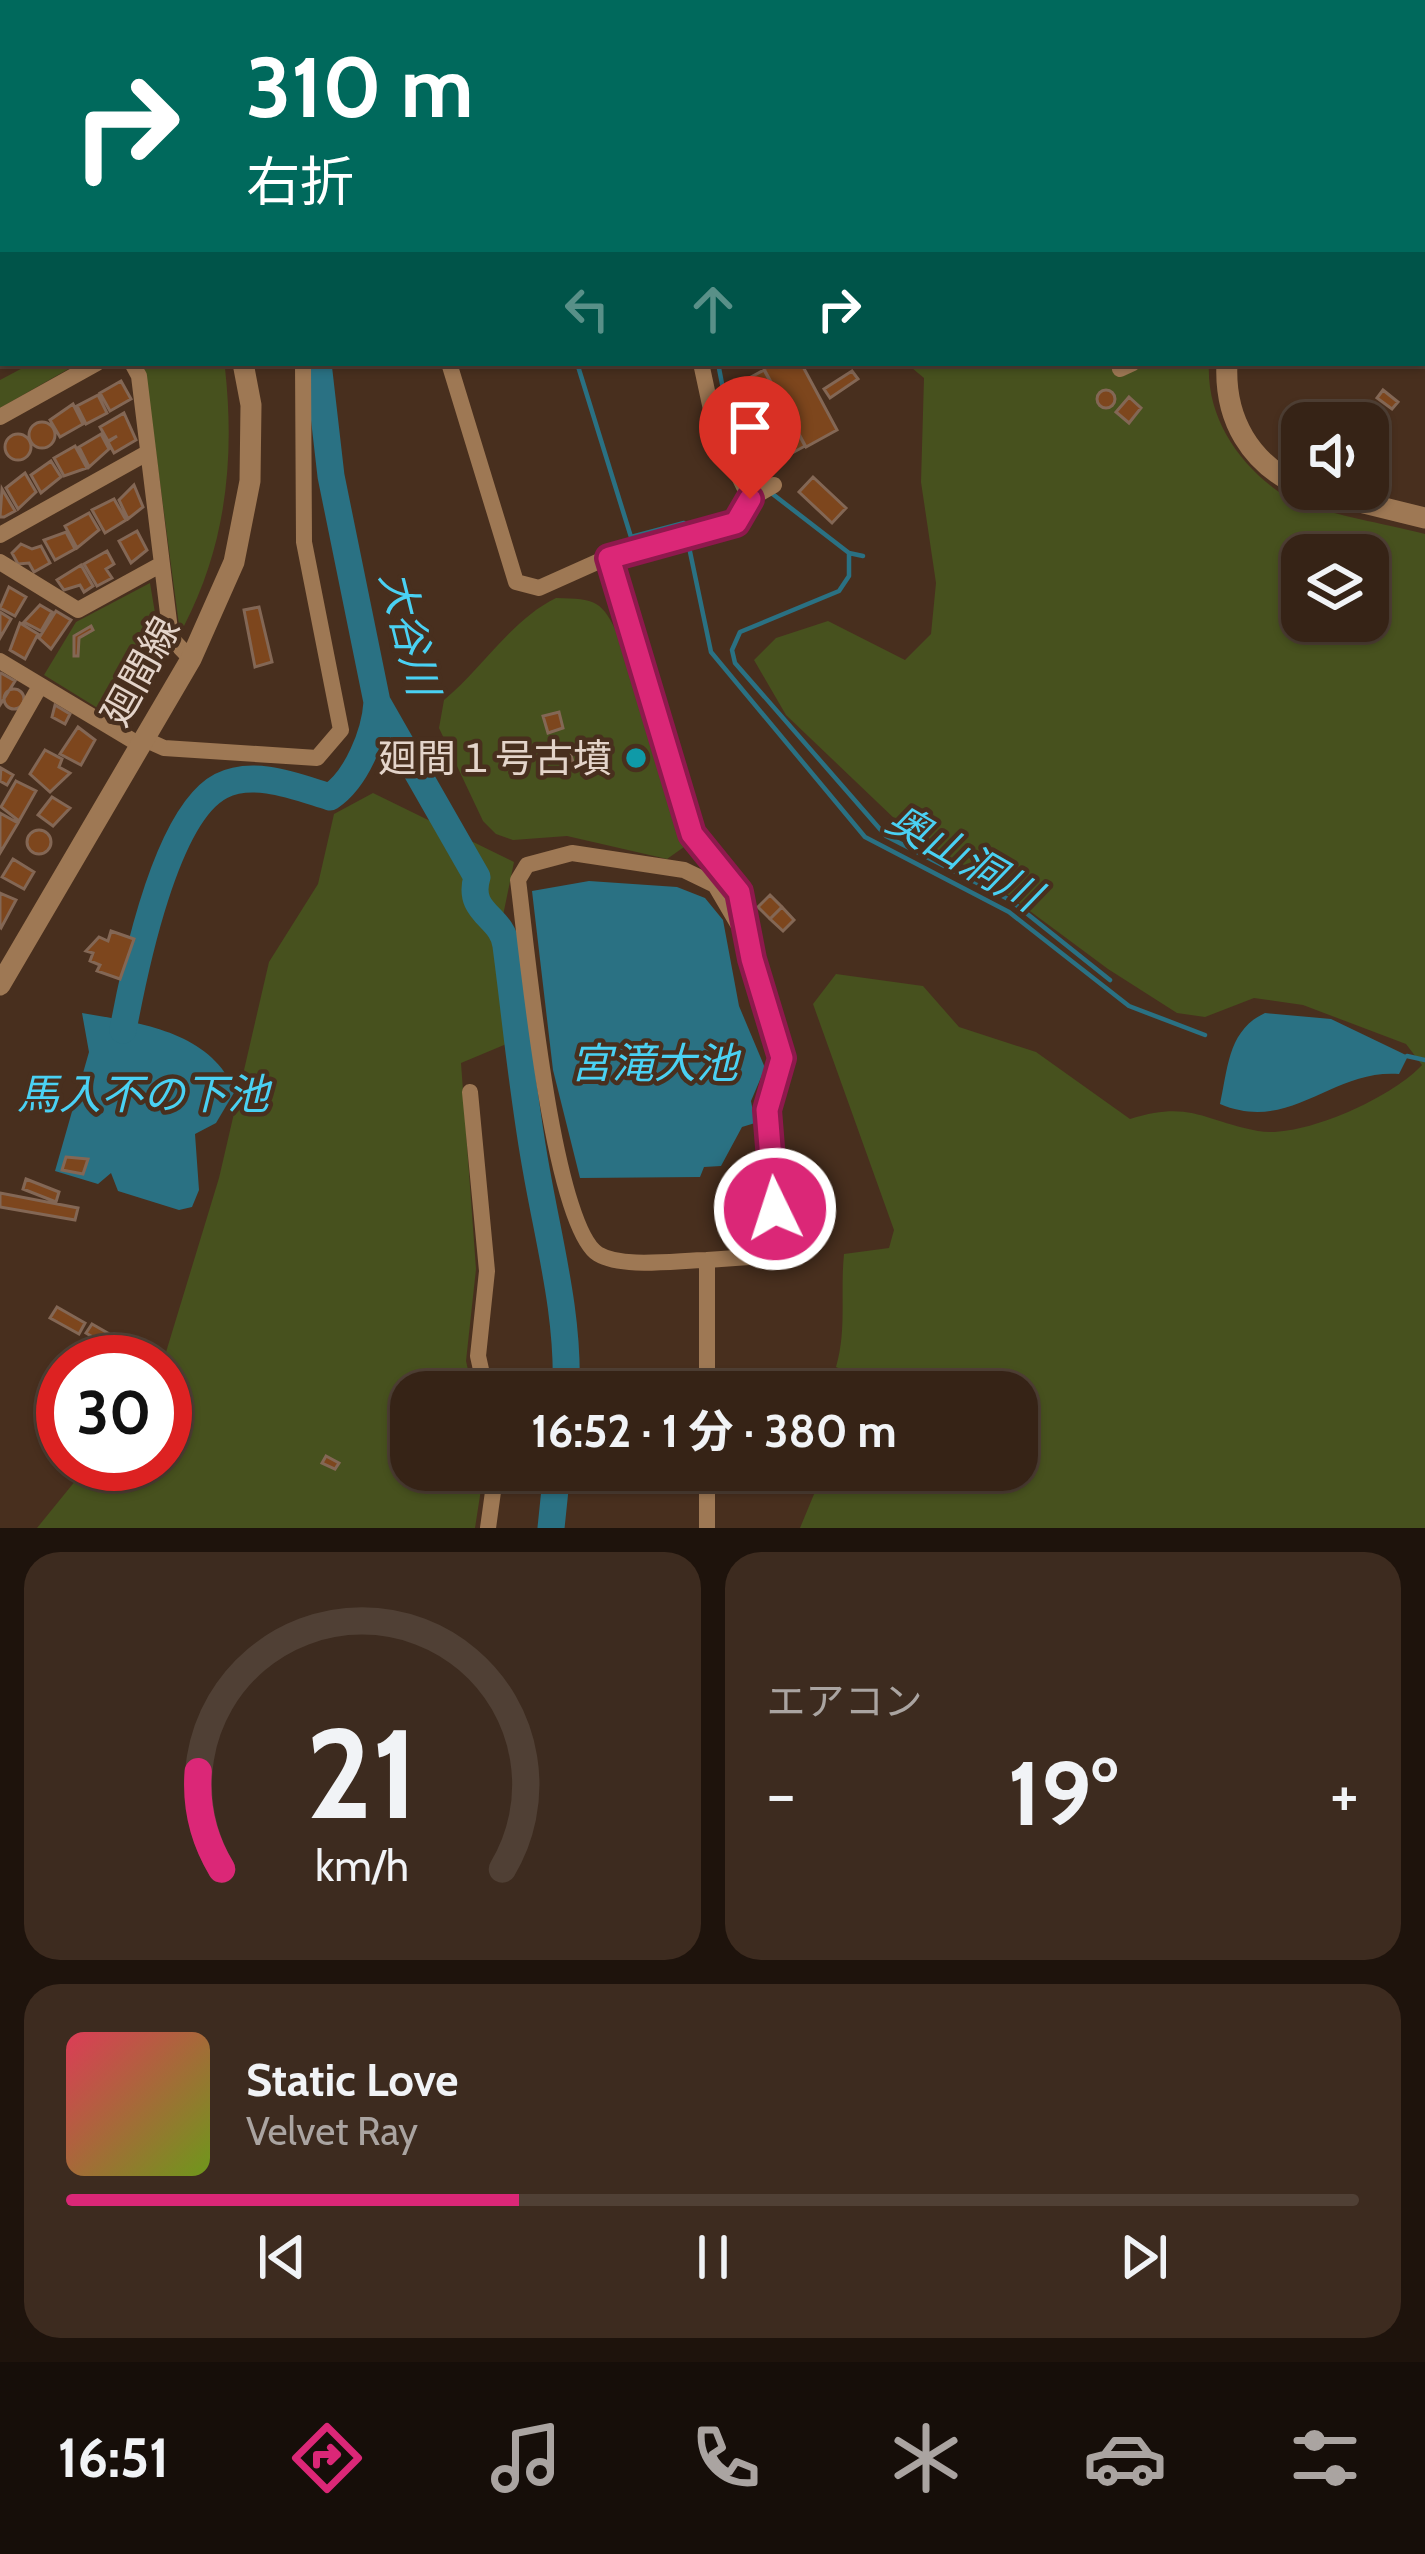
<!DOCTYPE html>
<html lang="ja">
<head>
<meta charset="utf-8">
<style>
  :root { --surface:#362316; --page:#3d2b1f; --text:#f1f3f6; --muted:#aaa4a1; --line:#504035; --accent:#db2777 }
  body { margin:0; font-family:Cabin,"Noto Sans JP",sans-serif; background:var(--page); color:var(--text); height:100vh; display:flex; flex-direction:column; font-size:45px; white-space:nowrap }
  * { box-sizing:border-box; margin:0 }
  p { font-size:39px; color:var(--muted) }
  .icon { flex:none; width:66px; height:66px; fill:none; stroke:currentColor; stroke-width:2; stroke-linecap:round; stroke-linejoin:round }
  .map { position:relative; height:1528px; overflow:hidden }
  .details { display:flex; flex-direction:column; gap:24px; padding:24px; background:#1e130c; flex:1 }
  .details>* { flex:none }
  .banner { position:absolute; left:0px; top:0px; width:1425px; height:366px; box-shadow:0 3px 9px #0004,0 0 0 3px var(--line); background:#00695c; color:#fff; overflow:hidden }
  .buttons { position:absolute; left:1281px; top:402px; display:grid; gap:24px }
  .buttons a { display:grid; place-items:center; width:108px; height:108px; border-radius:24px; background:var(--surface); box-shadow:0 3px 9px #0004,0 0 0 3px var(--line); font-size:60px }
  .speed { position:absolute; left:36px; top:1335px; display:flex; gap:24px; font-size:60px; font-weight:700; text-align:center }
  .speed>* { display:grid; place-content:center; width:156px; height:156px; border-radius:50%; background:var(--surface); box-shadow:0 3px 9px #0004,0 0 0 3px var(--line); line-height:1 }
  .speed .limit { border:18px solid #d22; background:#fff; color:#111 }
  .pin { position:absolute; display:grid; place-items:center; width:102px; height:102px; color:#fff; margin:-123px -51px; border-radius:50% 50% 50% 0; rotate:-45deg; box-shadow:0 0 12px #0007 }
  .pin .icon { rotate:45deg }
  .me { position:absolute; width:132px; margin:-66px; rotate:356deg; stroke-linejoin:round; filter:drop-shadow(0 0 9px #0008) }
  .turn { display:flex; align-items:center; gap:42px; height:252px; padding:0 48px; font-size:54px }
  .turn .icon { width:156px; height:156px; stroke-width:2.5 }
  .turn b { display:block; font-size:84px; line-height:102px }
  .lanes { display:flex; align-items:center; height:114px; padding:0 48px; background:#0003; justify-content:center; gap:60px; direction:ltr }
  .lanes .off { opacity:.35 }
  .big { font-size:90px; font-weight:700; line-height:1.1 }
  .details .tile { flex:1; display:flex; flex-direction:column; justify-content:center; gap:18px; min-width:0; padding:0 42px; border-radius:36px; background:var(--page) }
  .details .dial { align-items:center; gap:0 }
  .dial svg { height:312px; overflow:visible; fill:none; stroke:var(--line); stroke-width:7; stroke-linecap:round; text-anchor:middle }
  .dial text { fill:var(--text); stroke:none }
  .song { display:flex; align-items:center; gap:36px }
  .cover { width:144px; height:144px; border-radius:18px; background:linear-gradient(135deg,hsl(350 70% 55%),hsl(80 70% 35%)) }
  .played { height:12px; border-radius:6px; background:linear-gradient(90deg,var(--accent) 35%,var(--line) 35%) }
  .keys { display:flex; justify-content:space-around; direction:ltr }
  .heat { display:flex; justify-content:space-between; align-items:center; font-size:66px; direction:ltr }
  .details .tiles { flex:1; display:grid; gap:24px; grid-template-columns:1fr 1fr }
  .tile:last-child { grid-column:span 2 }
  .trip { position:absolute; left:390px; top:1371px; width:648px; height:120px; border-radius:36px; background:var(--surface); box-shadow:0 3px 9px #0004,0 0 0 3px var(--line); font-weight:700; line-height:120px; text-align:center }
  .tab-bar { display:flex; height:192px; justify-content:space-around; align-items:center; background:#160e09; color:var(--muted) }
  .tab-bar .icon { width:84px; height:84px }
  .tab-bar .selected { color:var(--accent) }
  .tab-bar b { font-size:54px; color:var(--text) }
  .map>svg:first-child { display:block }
  .green { fill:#47511e; fill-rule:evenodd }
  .water { fill:#2a7183 }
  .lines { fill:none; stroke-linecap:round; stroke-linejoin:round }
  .stream { stroke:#2a7183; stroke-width:4.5 }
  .river { stroke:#2a7183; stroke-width:27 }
  .building { fill:#7d461d; stroke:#836755; stroke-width:3 }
  .minor { stroke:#9e7854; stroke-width:16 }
  .tertiary { stroke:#9e7854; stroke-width:21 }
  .route-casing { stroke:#8e194d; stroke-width:30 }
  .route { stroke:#db2777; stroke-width:21 }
  .culture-dot { fill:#0f9aa8; stroke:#482f1e; stroke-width:4.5 }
  .labels { text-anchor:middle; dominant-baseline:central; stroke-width:9; stroke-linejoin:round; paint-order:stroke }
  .street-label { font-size:39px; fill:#e4d4ca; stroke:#482f1e }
  .poi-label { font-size:39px; fill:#e4d4ca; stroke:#482f1e; text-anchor:end }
  .water-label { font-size:42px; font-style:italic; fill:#4ad1f3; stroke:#482f1e }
</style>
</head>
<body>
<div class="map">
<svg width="1425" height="1528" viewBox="0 0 1425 1528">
  <rect width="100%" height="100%" fill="#482f1e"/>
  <path class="green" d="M919 0H1365L919 3Z
    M32 363H79L0 408V380Z
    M144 363H224L225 368C235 459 226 545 184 626L179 625Z
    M906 363H1209C1206 416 1238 464 1282 494 1307 511 1392 525 1425 534V1528H800L824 1470H1017V1392H861L863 1379 836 1367C847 1330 840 1293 844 1254L889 1248 894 1230 813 1004 836 974 923 986 959 1027 1036 1052 1130 1119C1191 1100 1203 1121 1258 1131 1302 1139 1393 1097 1422 1065L1406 1044 1303 1005 1254 998 1205 1017 1177 1013 1108 969 976 871 920 843 786 715 754 660 776 638 828 621 905 660 931 634 936 583 921 482 924 378ZM1302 555H1368V621H1302Z
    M150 583 163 661 125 725 44 675 76 622Z
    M556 598C596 599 602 600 619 637L686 836 684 847 667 859 567 836 513 840 496 834 483 821 439 728 444 700C483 668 511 620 556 598Z
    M373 793 514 862 499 935 511 1042 461 1063 476 1269 466 1361 473 1392H411V1470H484L475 1528H37L89 1464H165L163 1362 219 1178 269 962 318 884 334 814Z"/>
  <path class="water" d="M589 881 677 887 705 898 723 920 739 1006 765 1068 751 1101 755 1123 742 1127 721 1166 704 1167 700 1177 580 1178 553 1070 532 891Z
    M82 1013C140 1023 210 1031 235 1091L216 1123 195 1134 199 1190 192 1207 179 1210 118 1191 111 1173 98 1184 55 1171 89 1052Z
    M1265 1013 1331 1019 1408 1056 1399 1074C1331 1069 1291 1134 1220 1104 1228 1068 1228 1030 1265 1013Z"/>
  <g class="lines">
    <path class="stream" d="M577 363 631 537 684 523
      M718 363 728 415 764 482
      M770 492 849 553 863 556
      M689 547 711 652 865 837 1009 912 1129 1006 1205 1035
      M849 553V576L839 591 740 632 732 650 735 663 886 836 1010 900 1110 980
      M1407 1056 1425 1060"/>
    <path class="river" d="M368 3 369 0
      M318 363 331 476 377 702 477 877C466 914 503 916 506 946 516 1022 523 1099 537 1174 550 1247 569 1317 566 1392
      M123 1030C134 971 165 815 221 786 254 769 297 787 330 797 357 779 375 733 377 702
      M551 1528 557 1470"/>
  </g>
  <path class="building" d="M801 363 837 430 806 447 764 369 775 363Z
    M764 370 805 446 779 460 738 384Z
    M852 371 858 379 830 398 824 389Z
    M121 381 131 399 110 411 100 393Z
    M1383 390 1398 402 1392 409 1377 398Z
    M1097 399a9 9 0 1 1 18 0a9 9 0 1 1-18 0Z
    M98 395 107 413 86 424 77 406Z
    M1129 397 1141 408 1129 423 1116 412Z
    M73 404 83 424 60 437 50 420Z
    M124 413 136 440 114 453 108 442 117 436 108 441 100 427Z
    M29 435a13 13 0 1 1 26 0a13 13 0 1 1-26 0Z
    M101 434 109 449 89 467 79 447Z
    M5 447a13 13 0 1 1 26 0a13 13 0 1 1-26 0Z
    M75 446 87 468 64 476 54 458Z
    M51 461 61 477 41 493 31 475Z
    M25 473 36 492 18 509 6 488Z
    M813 477 846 508 832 523 799 492Z
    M134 485 143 507 128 519 119 500Z
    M2 489 15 511 4 517H0Z
    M114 499 126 520 105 533 92 510Z
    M89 513 99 530 77 548 65 526Z
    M137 531 147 550 131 563 119 541Z
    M66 532 75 549 55 560 44 540Z
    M21 544 32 549 41 546 50 563 34 572 29 563 18 564 12 553Z
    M107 551 114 564 106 569 112 578 97 586 84 564Z
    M81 565 93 586 84 592 80 585 64 590 57 580Z
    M9 587 26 597 15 616 0 608Z
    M40 605 52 612 41 631 24 622Z
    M259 607 272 662 255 667 244 610Z
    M56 611 71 620 51 649 39 638Z
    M0 612 11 619 0 638Z
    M20 623 38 634 25 659 10 650Z
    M91 626 93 630 79 638 78 656H74V636Z
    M1 673 15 681 0 705V674Z
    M4 699a10 10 0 1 1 20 0a10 10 0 1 1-20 0Z
    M55 705 70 714 65 724 52 717Z
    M559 712 563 728 548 733 543 716Z
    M78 727 95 740 81 765 60 754Z
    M45 750 62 759 59 767 70 773 50 792 30 774Z
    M571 755 574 766 562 770 559 758Z
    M1 768 13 775 7 785 0 781Z
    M16 781 36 791 19 821 1 807Z
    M52 797 70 808 53 826 38 815Z
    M0 813 18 823 0 853Z
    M27 842a12 12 0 1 1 24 0a12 12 0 1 1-24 0Z
    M13 859 34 872 24 889 2 877Z
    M0 893 16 900 1 928 0 927Z
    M770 895 782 907 770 919 758 907Z
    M782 907 794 920 783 931 770 919Z
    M111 931 134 939 120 979 97 971 100 965 90 961 93 953 86 951 99 937 108 941Z
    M66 1157 88 1159 83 1174 62 1170Z
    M26 1179 59 1192 56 1202 23 1189Z
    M0 1193 78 1208 75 1220 0 1207Z
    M57 1307 85 1323 79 1334 50 1318Z
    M92 1324 134 1348 128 1358 86 1333Z
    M326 1456 339 1463 335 1469 322 1463Z"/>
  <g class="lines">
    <path class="minor" d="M183 0 184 3
      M506 0 507 3
      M651 0 652 3
      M815 0V3
      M337 3V0
      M391 3 392 0
      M0 86 3 92
      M0 200 3 199
      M132 363 139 376 171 638 191 659
      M449 363 516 582 539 588 624 550 736 523 750 499 774 485
      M701 363 715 428 750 499
      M1120 369 1133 363
      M0 417 97 363
      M0 535 147 453
      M609 558 692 834 739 891 752 959 782 1058 767 1110 778 1255 707 1260V1392
      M0 562 78 610 160 565
      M0 661 140 745
      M144 739 164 748 317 758 341 730 304 542 303 363
      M0 756 40 686
      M470 1092 487 1271 478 1356 486 1392
      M707 1260C678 1260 623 1269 598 1254 552 1226 526 941 518 880L527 865 572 853 684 870 715 885 739 926
      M707 1470V1528
      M488 1528 496 1470"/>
    <path class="tertiary" d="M90 0 91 3
      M1391 3 1393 0
      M1227 363C1224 419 1250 464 1302 487
      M1307 489 1425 518
      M0 985 191 659 234 562 250 481 251 405 243 363"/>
  </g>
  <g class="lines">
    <defs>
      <path id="route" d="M750 499 736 523 609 558 692 834 739 892 752 959 782 1058 767 1110 775 1209"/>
    </defs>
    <use href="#route" class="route-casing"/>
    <use href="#route" class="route"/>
  </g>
  <circle class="culture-dot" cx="636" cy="758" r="12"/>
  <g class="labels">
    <g class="street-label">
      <text transform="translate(140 671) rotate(-61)">廻間線</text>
    </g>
    <g class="poi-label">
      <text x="612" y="758">廻間１号古墳</text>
    </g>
    <g class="water-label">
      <text transform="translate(410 633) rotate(76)">大谷川</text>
      <text transform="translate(964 857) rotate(30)">奥山洞川</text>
      <text x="654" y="1063">宮滝大池</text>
      <text x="143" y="1094">馬入不の下池</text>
    </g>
  </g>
</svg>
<div class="buttons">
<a><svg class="icon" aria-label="sound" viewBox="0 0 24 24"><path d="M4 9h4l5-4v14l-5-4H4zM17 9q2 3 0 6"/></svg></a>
<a><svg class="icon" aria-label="layers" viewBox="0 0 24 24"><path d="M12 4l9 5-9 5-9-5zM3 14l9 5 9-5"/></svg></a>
</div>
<div class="speed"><div class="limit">30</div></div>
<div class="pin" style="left:750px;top:499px;background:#d93025"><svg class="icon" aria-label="arrive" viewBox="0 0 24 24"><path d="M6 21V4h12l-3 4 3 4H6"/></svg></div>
<svg class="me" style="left:775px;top:1209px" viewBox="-20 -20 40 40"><circle r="17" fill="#db2777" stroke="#fff" stroke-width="3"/><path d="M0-11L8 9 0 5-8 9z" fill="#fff"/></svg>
<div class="trip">16:52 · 1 分 · 380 m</div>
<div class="banner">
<div class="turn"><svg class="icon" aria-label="right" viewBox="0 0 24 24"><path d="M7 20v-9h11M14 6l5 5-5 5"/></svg><div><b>310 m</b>右折</div></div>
<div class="lanes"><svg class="icon off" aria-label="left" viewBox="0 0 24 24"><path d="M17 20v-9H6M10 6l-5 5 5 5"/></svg><svg class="icon off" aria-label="ahead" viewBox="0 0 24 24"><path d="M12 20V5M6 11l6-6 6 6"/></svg><svg class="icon" aria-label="right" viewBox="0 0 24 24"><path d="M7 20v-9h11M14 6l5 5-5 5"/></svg></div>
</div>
</div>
<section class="details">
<div class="tiles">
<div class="tile dial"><svg viewBox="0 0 100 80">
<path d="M14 69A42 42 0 1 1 86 69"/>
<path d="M14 69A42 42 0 0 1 8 44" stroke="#db2777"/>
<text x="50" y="56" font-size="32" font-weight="700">21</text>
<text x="50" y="72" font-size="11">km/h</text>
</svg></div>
<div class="tile"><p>エアコン</p>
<div class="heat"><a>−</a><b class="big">19°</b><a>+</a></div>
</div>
<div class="tile">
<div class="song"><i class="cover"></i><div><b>Static Love</b><p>Velvet Ray</p></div></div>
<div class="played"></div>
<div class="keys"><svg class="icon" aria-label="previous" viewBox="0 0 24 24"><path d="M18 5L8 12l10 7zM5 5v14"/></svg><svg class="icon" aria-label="pause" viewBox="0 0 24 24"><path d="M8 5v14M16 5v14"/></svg><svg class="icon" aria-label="next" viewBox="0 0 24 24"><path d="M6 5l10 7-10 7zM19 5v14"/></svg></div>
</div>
</div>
</section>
<nav class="tab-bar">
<b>16:51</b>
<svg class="icon selected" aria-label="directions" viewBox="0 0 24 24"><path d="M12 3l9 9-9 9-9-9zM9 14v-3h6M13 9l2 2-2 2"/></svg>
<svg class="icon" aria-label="music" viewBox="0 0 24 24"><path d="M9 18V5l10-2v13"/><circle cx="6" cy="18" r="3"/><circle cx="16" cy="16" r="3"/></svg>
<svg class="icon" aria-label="phone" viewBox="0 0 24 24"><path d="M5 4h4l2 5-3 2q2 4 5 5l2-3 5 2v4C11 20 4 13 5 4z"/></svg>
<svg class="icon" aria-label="climate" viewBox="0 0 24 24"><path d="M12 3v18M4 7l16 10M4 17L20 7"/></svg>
<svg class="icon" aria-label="car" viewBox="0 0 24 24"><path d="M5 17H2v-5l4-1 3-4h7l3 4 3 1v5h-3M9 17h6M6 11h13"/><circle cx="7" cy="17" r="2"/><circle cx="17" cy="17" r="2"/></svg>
<svg class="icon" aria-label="filters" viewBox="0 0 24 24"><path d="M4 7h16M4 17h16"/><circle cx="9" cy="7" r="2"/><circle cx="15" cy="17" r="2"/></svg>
</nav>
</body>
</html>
